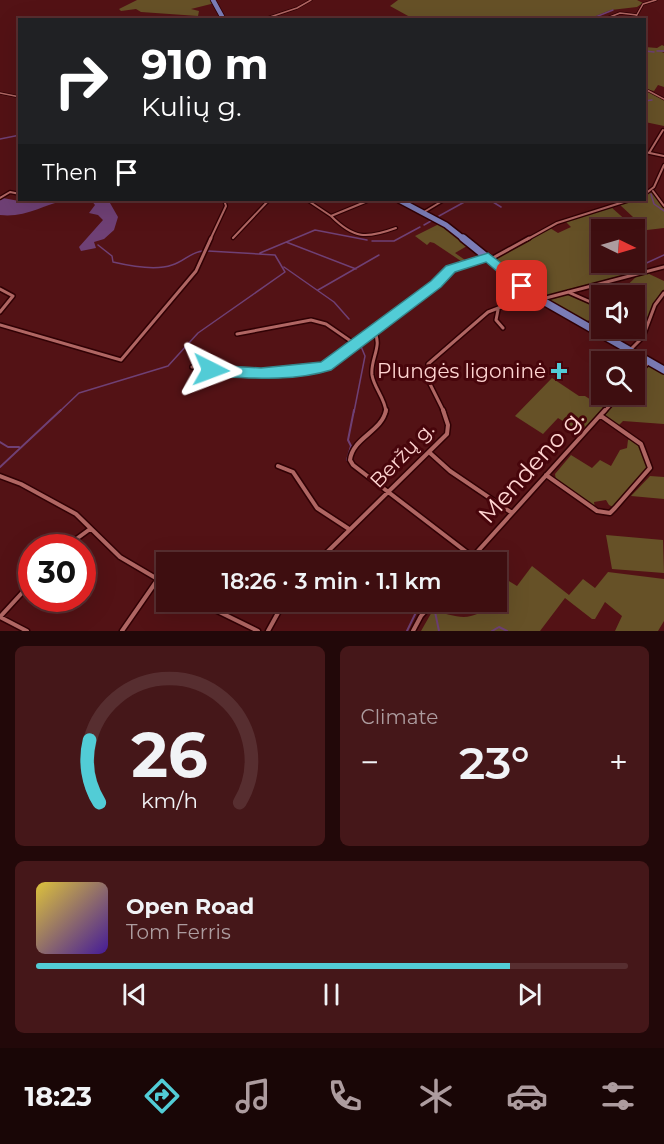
<!DOCTYPE html>
<html lang="en">
<head>
<meta charset="utf-8">
<style>
  :root { --surface:#3e0e10; --page:#451719; --text:#f1f3f6; --muted:#ad9c9f; --line:#572e30; --accent:#52ccd6 }
  body { margin:0; font-family:Montserrat,sans-serif; background:var(--page); color:var(--text); height:100vh; display:flex; flex-direction:column; font-size:22px; white-space:nowrap }
  * { box-sizing:border-box; margin:0 }
  p { font-size:20px; color:var(--muted) }
  .icon { flex:none; width:33px; height:33px; fill:none; stroke:currentColor; stroke-width:2; stroke-linecap:round; stroke-linejoin:round }
  .map { position:relative; height:631px; overflow:hidden }
  .sheet { display:flex; flex-direction:column; gap:15px; padding:15px; background:#220809; flex:1 }
  .sheet>* { flex:none }
  .top-card { position:absolute; left:18px; top:18px; width:628px; height:183px; border-radius:0px; box-shadow:0 6px 24px #0002,0 0 0 2px var(--line); background:#202124; color:#fff; overflow:hidden }
  .needle { width:39px; rotate:95deg }
  .fabs { position:absolute; left:591px; top:219px; display:grid; gap:12px }
  .fabs a { display:grid; place-items:center; width:54px; height:54px; border-radius:0px; background:var(--surface); box-shadow:0 6px 24px #0002,0 0 0 2px var(--line); font-size:30px }
  .speed { position:absolute; left:18px; top:534px; display:flex; gap:12px; font-size:30px; font-weight:700; text-align:center }
  .speed>* { display:grid; place-content:center; width:78px; height:78px; border-radius:50%; background:var(--surface); box-shadow:0 6px 24px #0002,0 0 0 2px var(--line); line-height:1 }
  .speed .limit { border:9px solid #d22; background:#fff; color:#111 }
  .pin { position:absolute; display:grid; place-items:center; width:51px; height:51px; color:#fff; margin:-26px; border-radius:12px; box-shadow:0 3px 9px #0006 }
  .me { position:absolute; width:66px; margin:-33px; rotate:93deg; stroke-linejoin:round; filter:drop-shadow(0 0 4px #0008) }
  .turn { display:flex; align-items:center; gap:21px; height:126px; padding:0 24px; font-size:27px }
  .turn .icon { width:78px; height:78px; stroke-width:2.5 }
  .turn b { display:block; font-size:42px; line-height:51px }
  .then { display:flex; align-items:center; height:57px; padding:0 24px; background:#0003; gap:12px; font-size:22px }
  .big { font-size:45px; font-weight:600; line-height:1.1 }
  .sheet .card { flex:1; display:flex; flex-direction:column; justify-content:center; gap:9px; min-width:0; padding:0 21px; border-radius:9px; background:var(--page) }
  .sheet .dial { align-items:center; gap:0 }
  .dial svg { height:156px; overflow:visible; fill:none; stroke:var(--line); stroke-width:7; stroke-linecap:round; text-anchor:middle }
  .dial text { fill:var(--text); stroke:none }
  .song { display:flex; align-items:center; gap:18px }
  .cover { width:72px; height:72px; border-radius:9px; background:linear-gradient(135deg,hsl(50 70% 55%),hsl(260 70% 35%)) }
  .played { height:6px; border-radius:3px; background:linear-gradient(90deg,var(--accent) 80%,var(--line) 80%) }
  .keys { display:flex; justify-content:space-around; direction:ltr }
  .heat { display:flex; justify-content:space-between; align-items:center; font-size:33px; direction:ltr }
  .sheet .tiles { flex:1; display:grid; gap:15px; grid-template-columns:1fr 1fr }
  .card:last-child { grid-column:span 2 }
  .trip { position:absolute; left:156px; top:552px; width:351px; height:60px; border-radius:0px; background:var(--surface); box-shadow:0 6px 24px #0002,0 0 0 2px var(--line); font-weight:600; line-height:60px; text-align:center }
  .dock { display:flex; height:96px; justify-content:space-around; align-items:center; background:#190606; color:var(--muted) }
  .dock .icon { width:42px; height:42px }
  .dock .selected { color:var(--accent) }
  .dock b { font-size:27px; color:var(--text) }
  .map>svg:first-child { display:block }
  .green { fill:#665127 }
  .water { fill:#6f4075 }
  .lines { fill:none; stroke-linecap:round; stroke-linejoin:round }
  .stream-far1 { stroke:#6f4075; stroke-width:1.5 }
  .stream { stroke:#6f4075; stroke-width:2 }
  .minor-far3-casing { stroke:#300104; stroke-width:3 }
  .minor-far2-casing { stroke:#300104; stroke-width:4.5 }
  .minor-far1-casing { stroke:#300104; stroke-width:6 }
  .minor-casing { stroke:#300104; stroke-width:7 }
  .primary-far2-casing { stroke:#300104; stroke-width:6 }
  .primary-far1-casing { stroke:#300104; stroke-width:8 }
  .primary-casing { stroke:#300104; stroke-width:10 }
  .minor-far3 { stroke:#b06663; stroke-width:1.5 }
  .minor-far2 { stroke:#b06663; stroke-width:2 }
  .minor-far1 { stroke:#b06663; stroke-width:3 }
  .minor { stroke:#b06663; stroke-width:4 }
  .primary-far2 { stroke:#7b7cb6; stroke-width:4.5 }
  .primary-far1 { stroke:#7b7cb6; stroke-width:5 }
  .primary { stroke:#7b7cb6; stroke-width:7 }
  .route { fill:#52ccd6; stroke:#35858b; stroke-width:1.5 }
  .poi-dot { fill:#52ccd6; stroke:#47050b; stroke-width:2 }
  .labels { text-anchor:middle; dominant-baseline:central; stroke-width:6; stroke-linejoin:round; paint-order:stroke }
  .poi-label { font-size:20px; fill:#ffd5d2; stroke:#47050b; text-anchor:end }
  .street-label { font-size:20px; fill:#ffd5d2; stroke:#47050b }
  .near-street-label { font-size:24px; fill:#ffd5d2; stroke:#47050b }
</style>
</head>
<body>
<div class="map">
<svg width="664" height="631" viewBox="0 0 664 631">
  <rect width="100%" height="100%" fill="#531215"/>
  <path class="green" d="M137 0H211L215 3 191 9 199 11 198 16 141 12 136 9 121 11 119 9Z
    M398 0H637L643 3 637 7 611 10 586 20 560 18 439 20 433 17 421 19 410 17 390 6Z
    M662 45 664 46V52H662L664 53V87L658 85 654 91 645 89V47L657 48Z
    M645 90 664 99V126L645 122Z
    M652 192 664 207V228L647 230 619 204 633 200H645V195Z
    M611 207 638 231 602 230 601 255 592 253 595 256 589 259 603 268 610 264 628 275 565 291 601 308 586 323 540 297 494 260 550 228 558 233 571 227 565 221Z
    M436 219 483 257 481 258 467 246 455 253 468 262 464 263 434 243 430 242 427 245 415 236 439 224Z
    M647 273 664 281V291L653 304 646 324 635 320 634 296H616L638 275Z
    M648 365 664 372V424L623 421 618 426 603 416 623 395 634 394 635 381Z
    M552 378 579 396H585L605 409 582 433 558 418 543 434 515 416Z
    M632 437 643 450 648 469 613 507 609 505 606 500 594 502 595 508 556 481 555 474 571 455 592 468 600 460 611 466 620 450 627 448 628 440Z
    M650 476 664 477V499L631 496Z
    M606 535 663 540 664 573 612 569Z
    M532 566 569 595 583 579 595 588 608 572 664 579V621L658 631H615L622 616 605 602 595 619H592L565 598 540 631H421L433 610C456 617 474 624 491 602H496L497 594 507 580 517 586Z"/>
  <path class="water" d="M3 198 19 201 66 200C43 205 25 218 0 215V200Z
    M91 200H111L110 203 118 217 114 230 104 239 94 242 96 248 81 251 79 247 103 220 98 215 89 213 95 205Z"/>
  <g class="lines">
    <path class="stream-far1" d="M588 20 613 10
      M645 51 654 52
      M657 51H664
      M645 101 652 100
      M0 139 20 135
      M651 194 654 204 664 211
      M493 202 501 207
      M439 216 468 200
      M424 225 431 221
      M372 241H394L420 227
      M286 242 356 269
      M98 245 112 256 113 262C130 266 155 271 172 265 184 262 190 252 203 251
      M260 253 315 230 367 240
      M640 266 664 255
      M284 267 334 302 349 319
      M318 290 379 255
      M59 412 79 393 168 366 198 333 285 272 275 255 208 251
      M354 412 365 356 360 344"/>
    <path class="stream" d="M0 442 8 447H19
      M347 460 351 446 348 440 354 410
      M0 467 61 410
      M434 607 439 631
      M407 631 420 604 428 602
      M492 631 499 627 507 631"/>
    <defs>
      <path id="minor-far3" d="M261 20 297 8 311 0
        M602 20 620 13 637 15
        M634 20 643 4 656 0
        M645 89 664 99
        M0 93 20 97"/>
      <path id="minor-far2" d="M645 152 664 156
        M649 153 663 130
        M653 191 664 206
        M645 194 654 187 664 165
        M0 198 10 192 20 194
        M307 200 331 216 370 200
        M424 212 444 200
        M331 216C354 239 366 239 396 228
        M233 238 269 200
        M210 240 226 206 224 200
        M526 240 557 223 630 200"/>
      <path id="minor-far1" d="M491 259 529 238
        M0 289 13 296 0 312
        M568 292 602 307
        M542 299 664 267
        M498 310 496 320 503 328
        M634 321 647 326
        M0 325 121 360 196 271 211 238
        M374 331C383 346 370 359 372 375 374 388 385 398 386 412
        M237 334 311 320 326 324 355 344
        M630 350 643 337 655 305 664 293
        M192 367 261 373 325 366 436 284 454 267 486 258
        M634 378 648 363
        M444 412 428 380V364L488 312 501 307 525 289
        M604 412 620 394"/>
      <path id="minor" d="M386 410C382 432 353 437 350 460L353 465 473 557
        M430 453 450 471 512 513
        M278 466 293 472 317 508 349 529
        M546 475 597 511 610 513 615 508 650 468 641 444 601 416
        M0 476 21 484 76 514 120 557 166 584
        M64 548 90 529
        M317 562 447 434 448 425 443 410
        M468 562 605 410
        M199 602 258 631
        M0 617 32 582
        M0 617 27 631
        M122 631 158 579
        M268 631 284 602
        M413 631 421 616 434 602"/>
      <path id="primary-far2" d="M213 0 224 20"/>
      <path id="primary-far1" d="M399 200 446 225 465 240"/>
      <path id="primary" d="M463 238 536 297 664 370"/>
    </defs>
    <use href="#minor-far3" class="minor-far3-casing"/>
    <use href="#minor-far2" class="minor-far2-casing"/>
    <use href="#minor-far1" class="minor-far1-casing"/>
    <use href="#minor" class="minor-casing"/>
    <use href="#primary-far2" class="primary-far2-casing"/>
    <use href="#primary-far1" class="primary-far1-casing"/>
    <use href="#primary" class="primary-casing"/>
    <use href="#minor-far3" class="minor-far3"/>
    <use href="#minor-far2" class="minor-far2"/>
    <use href="#minor-far1" class="minor-far1"/>
    <use href="#minor" class="minor"/>
    <use href="#primary-far2" class="primary-far2"/>
    <use href="#primary-far1" class="primary-far1"/>
    <use href="#primary" class="primary"/>
  </g>
  <path class="route" d="M488 253 527 283 529 286 527 289H518L486 262 455 272 441 287 331 370C292 382 251 378 211 376L206 374 204 370 206 366 211 365 261 368 321 362 431 281 446 266Z"/>
  <path class="poi-dot" d="M556 362h6v6h6v6h-6v6h-6v-6h-6v-6h6z"/>
  <g class="labels">
    <g class="poi-label">
      <text x="546" y="371">Plungės ligoninė</text>
    </g>
    <g class="street-label">
      <text transform="translate(402 455) rotate(-46)">Beržų g.</text>
    </g>
    <g class="near-street-label">
      <text transform="translate(531 466) rotate(-48)">Mendeno g.</text>
    </g>
  </g>
</svg>
<div class="fabs">
<a><svg class="needle" viewBox="-14 -14 28 28"><path d="M0-13l5 13h-10z" fill="#e53935"/><path d="M0 13l5-13h-10z" fill="#ad9c9f"/></svg></a>
<a><svg class="icon" aria-label="sound" viewBox="0 0 24 24"><path d="M4 9h4l5-4v14l-5-4H4zM17 9q2 3 0 6"/></svg></a>
<a><svg class="icon" aria-label="search" viewBox="0 0 24 24"><circle cx="10" cy="10" r="6"/><path d="M15 15l6 6"/></svg></a>
</div>
<div class="speed"><div class="limit">30</div></div>
<div class="pin" style="left:522px;top:286px;background:#d93025"><svg class="icon" aria-label="arrive" viewBox="0 0 24 24"><path d="M6 21V4h12l-3 4 3 4H6"/></svg></div>
<svg class="me" style="left:211px;top:370px" viewBox="-20 -20 40 40"><path d="M0-17L14 15 0 8-14 15z" fill="#52ccd6" stroke="#fff" stroke-width="4"/></svg>
<div class="trip">18:26 · 3 min · 1.1 km</div>
<div class="top-card">
<div class="turn"><svg class="icon" aria-label="right" viewBox="0 0 24 24"><path d="M7 20v-9h11M14 6l5 5-5 5"/></svg><div><b>910 m</b>Kulių g.</div></div>
<div class="then">Then<svg class="icon" aria-label="arrive" viewBox="0 0 24 24"><path d="M6 21V4h12l-3 4 3 4H6"/></svg></div>
</div>
</div>
<section class="sheet">
<div class="tiles">
<div class="card dial"><svg viewBox="0 0 100 80">
<path d="M14 69A42 42 0 1 1 86 69"/>
<path d="M14 69A42 42 0 0 1 9 37" stroke="#52ccd6"/>
<text x="50" y="56" font-size="32" font-weight="700">26</text>
<text x="50" y="72" font-size="11">km/h</text>
</svg></div>
<div class="card"><p>Climate</p>
<div class="heat"><a>−</a><b class="big">23°</b><a>+</a></div>
</div>
<div class="card">
<div class="song"><i class="cover"></i><div><b>Open Road</b><p>Tom Ferris</p></div></div>
<div class="played"></div>
<div class="keys"><svg class="icon" aria-label="previous" viewBox="0 0 24 24"><path d="M18 5L8 12l10 7zM5 5v14"/></svg><svg class="icon" aria-label="pause" viewBox="0 0 24 24"><path d="M8 5v14M16 5v14"/></svg><svg class="icon" aria-label="next" viewBox="0 0 24 24"><path d="M6 5l10 7-10 7zM19 5v14"/></svg></div>
</div>
</div>
</section>
<nav class="dock">
<b>18:23</b>
<svg class="icon selected" aria-label="directions" viewBox="0 0 24 24"><path d="M12 3l9 9-9 9-9-9zM9 14v-3h6M13 9l2 2-2 2"/></svg>
<svg class="icon" aria-label="music" viewBox="0 0 24 24"><path d="M9 18V5l10-2v13"/><circle cx="6" cy="18" r="3"/><circle cx="16" cy="16" r="3"/></svg>
<svg class="icon" aria-label="phone" viewBox="0 0 24 24"><path d="M5 4h4l2 5-3 2q2 4 5 5l2-3 5 2v4C11 20 4 13 5 4z"/></svg>
<svg class="icon" aria-label="climate" viewBox="0 0 24 24"><path d="M12 3v18M4 7l16 10M4 17L20 7"/></svg>
<svg class="icon" aria-label="car" viewBox="0 0 24 24"><path d="M5 17H2v-5l4-1 3-4h7l3 4 3 1v5h-3M9 17h6M6 11h13"/><circle cx="7" cy="17" r="2"/><circle cx="17" cy="17" r="2"/></svg>
<svg class="icon" aria-label="filters" viewBox="0 0 24 24"><path d="M4 7h16M4 17h16"/><circle cx="9" cy="7" r="2"/><circle cx="15" cy="17" r="2"/></svg>
</nav>
</body>
</html>
